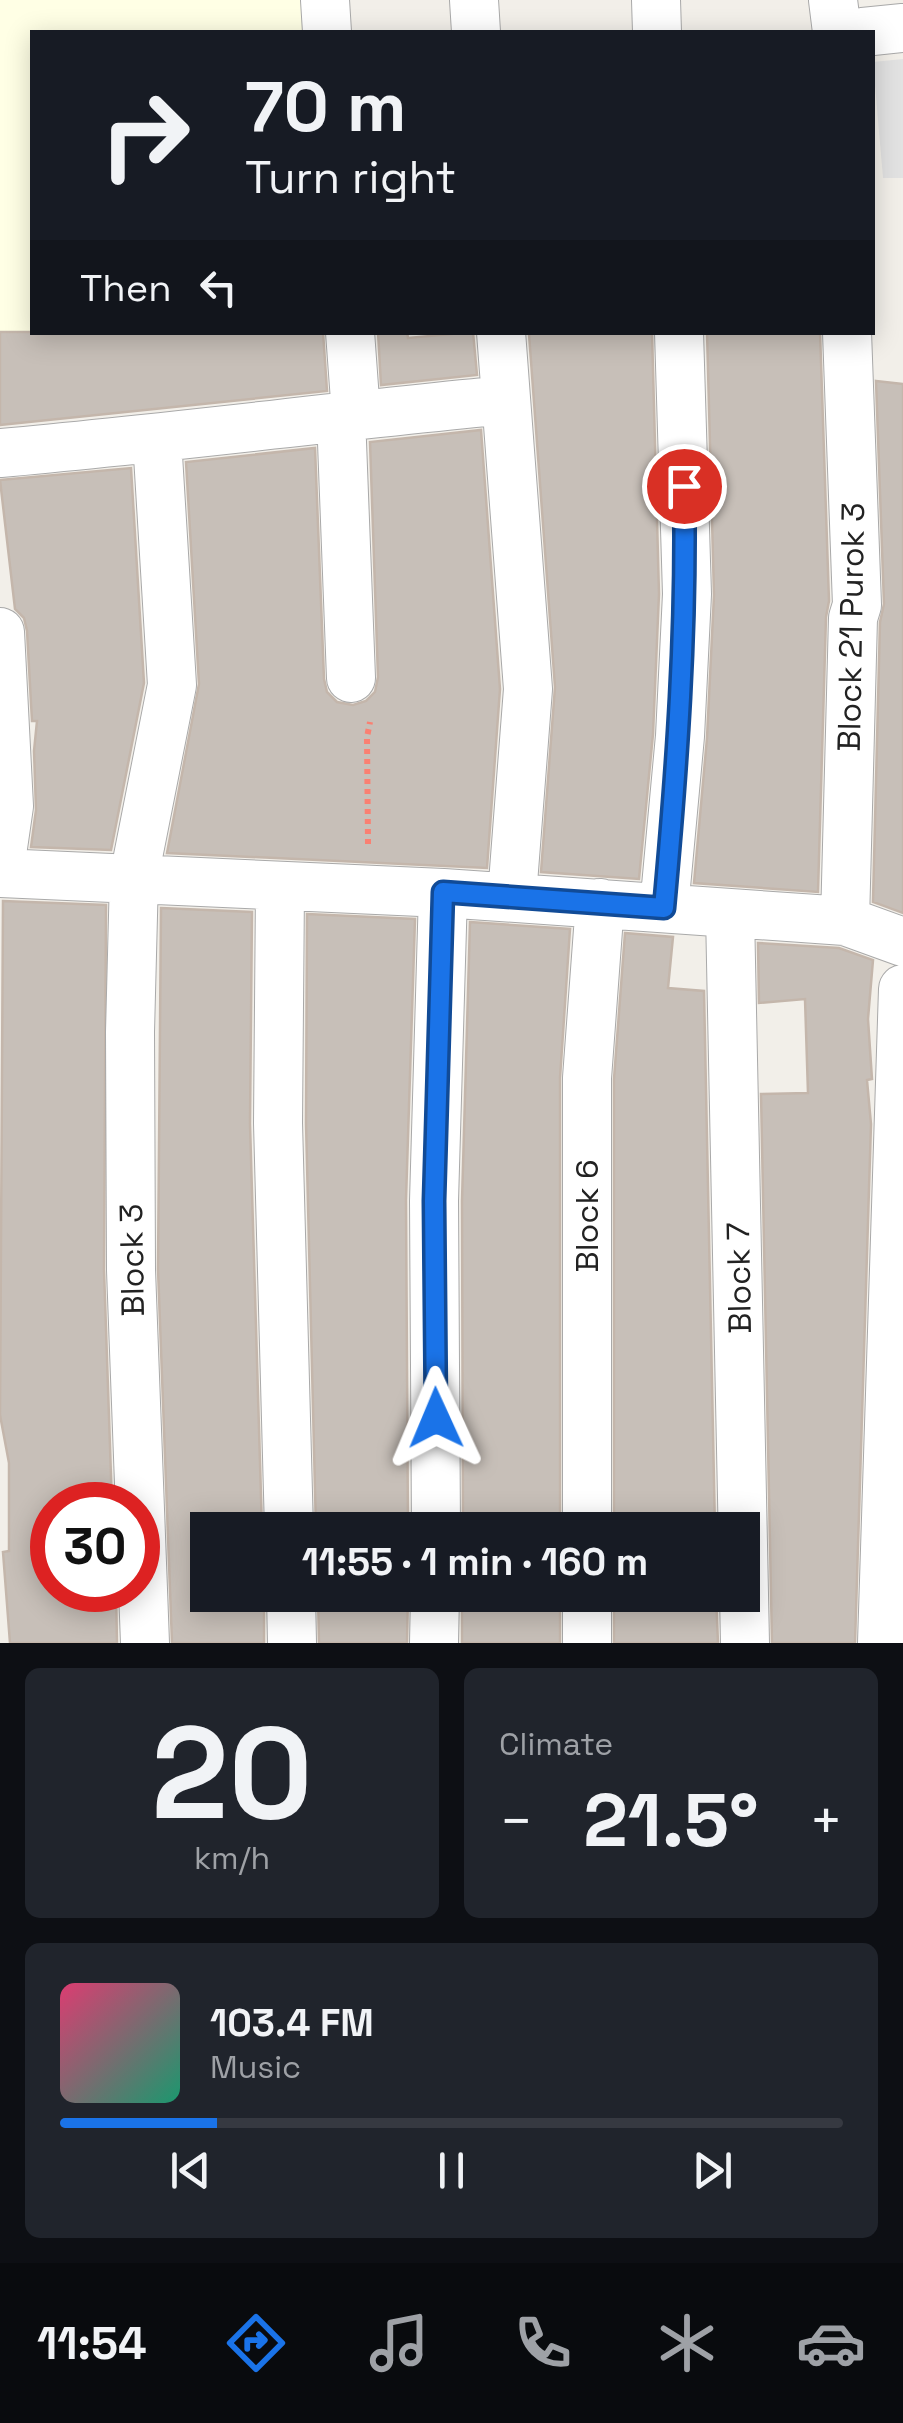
<!DOCTYPE html>
<html lang="en">
<head>
<meta charset="utf-8">
<style>
  :root { --surface:#171b24; --page:#20242c; --text:#f1f3f6; --muted:#9ea1a6; --line:#363941; --accent:#1a73e8 }
  body { margin:0; font-family:"Space Grotesk",sans-serif; background:var(--page); color:var(--text); height:100vh; display:flex; flex-direction:column; font-size:38px; white-space:nowrap }
  * { box-sizing:border-box; margin:0 }
  p { font-size:32px; color:var(--muted) }
  .icon { flex:none; width:55px; height:55px; fill:none; stroke:currentColor; stroke-width:2; stroke-linecap:round; stroke-linejoin:round }
  .map { position:relative; height:1643px; overflow:hidden }
  .side { display:flex; flex-direction:column; gap:25px; padding:25px; background:#0d0f14; flex:1 }
  .side>* { flex:none }
  .hud { position:absolute; left:30px; top:30px; width:845px; height:305px; border-radius:0px; box-shadow:0 5px 25px #0003; background:#171b24; color:var(--text); overflow:hidden }
  .speed { position:absolute; left:30px; top:1482px; display:flex; gap:20px; font-size:50px; font-weight:700; text-align:center }
  .speed>* { display:grid; place-content:center; width:130px; height:130px; border-radius:50%; background:var(--surface); box-shadow:0 5px 25px #0003; line-height:1 }
  .speed .limit { border:15px solid #d22; background:#fff; color:#111 }
  .pin { position:absolute; display:grid; place-items:center; width:85px; height:85px; color:#fff; margin:-42px; border:5px solid #fff; border-radius:50%; box-shadow:0 2px 10px #0007 }
  .me { position:absolute; width:110px; margin:-55px; rotate:359deg; stroke-linejoin:round; filter:drop-shadow(0 0 8px #0008) }
  .turn { display:flex; align-items:center; gap:35px; height:210px; padding:0 50px; font-size:45px }
  .turn .icon { width:130px; height:130px; stroke-width:2.5 }
  .turn b { display:block; font-size:70px; line-height:85px }
  .then { display:flex; align-items:center; height:95px; padding:0 50px; background:#0003; gap:20px; font-size:38px }
  .big { font-size:75px; font-weight:700; line-height:1.1 }
  .side .widget { flex:1; display:flex; flex-direction:column; justify-content:center; gap:15px; min-width:0; padding:0 35px; border-radius:15px; background:var(--page) }
  .side .dial { align-items:center; gap:0 }
  .dial b { font-size:130px; line-height:1 }
  .song { display:flex; align-items:center; gap:30px }
  .cover { width:120px; height:120px; border-radius:15px; background:linear-gradient(135deg,hsl(340 70% 55%),hsl(160 70% 35%)) }
  .played { height:10px; border-radius:5px; background:linear-gradient(90deg,var(--accent) 20%,var(--line) 20%) }
  .keys { display:flex; justify-content:space-around; direction:ltr }
  .heat { display:flex; justify-content:space-between; align-items:center; font-size:55px; direction:ltr }
  .side .tiles { flex:1; display:grid; gap:25px; grid-template-columns:1fr 1fr }
  .widget:last-child { grid-column:span 2 }
  .trip { position:absolute; left:190px; top:1512px; width:570px; height:100px; border-radius:0px; background:var(--surface); box-shadow:0 5px 25px #0003; font-weight:700; line-height:100px; text-align:center }
  .tabs { display:flex; height:160px; justify-content:space-around; align-items:center; background:#090b0e; color:var(--muted) }
  .tabs .icon { width:70px; height:70px }
  .tabs .current { color:var(--accent) }
  .tabs b { font-size:45px; color:var(--text) }
  .map>svg:first-child { display:block }
  .education { fill:#ffffe5 }
  .parking { fill:#e2e2e2 }
  .building { fill:#c7bfb8; stroke:#c4b6ab; stroke-width:2.5 }
  .lines { fill:none; stroke-linecap:round; stroke-linejoin:round }
  .minor-casing { stroke:#a9a9a9; stroke-width:50 }
  .path { stroke:#fa8072; stroke-width:6; stroke-dasharray:5 5; stroke-linecap:butt }
  .minor { stroke:#fff; stroke-width:48 }
  .route-casing { stroke:#114b97; stroke-width:25 }
  .route { stroke:#1a73e8; stroke-width:18 }
  .labels { text-anchor:middle; dominant-baseline:central; stroke-width:8; stroke-linejoin:round; paint-order:stroke }
  .street-label { font-size:32px; fill:#222; stroke:#fff }
</style>
</head>
<body>
<div class="map">
<svg width="903" height="1643" viewBox="0 0 903 1643">
  <rect width="100%" height="100%" fill="#f2efe9"/>
  <path class="education" d="M0 0H310L313 32H32V331L0 334Z"/>
  <path class="parking" d="M903 59V178H883L873 62Z"/>
  <path class="building" d="M0 332H323L327 391 0 425Z
    M378 332H407L408 338 473 332 477 375 381 385Z
    M546 332H652L659 594 653 734 639 879 541 872 555 687 529 334Z
    M707 332H820L829 601 826 617 818 892 694 883 707 738 714 595Z
    M876 381 903 384V913L873 902 880 622 884 604Z
    M481 430 500 689 487 868 167 853 199 684 186 462 315 448 324 679 327 692 337 702 353 705 366 701 375 692 378 677 370 442Z
    M131 468 144 683 111 850 31 847 36 810 34 751 37 721H32L27 631 24 618 15 609 0 480Z
    M3 901 106 905 104 1270 112 1505H52V1590H116L117 1643H10L3 1552 9 1551V1463L0 1415Z
    M161 908 252 912 250 1124 262 1530H208V1595H264V1643H172L158 1269Z
    M307 914 415 919 406 1200 408 1530H316L306 1123Z
    M470 922 570 929 560 1078V1530H463L462 1201Z
    M625 933 673 937 668 988 704 991 715 1530H614V1079Z
    M758 943 839 948 873 960 868 1019 872 1079 867 1080 871 1124 855 1643H772L761 1094 808 1093 805 999 759 1003Z
    M318 1595H408L407 1643H319Z
    M508 1595H560V1643H462V1602L508 1601Z
    M614 1595H716L718 1643H614Z"/>
  <g class="lines">
    <defs>
      <path id="minor" d="M325 0 327 32
        M474 0 476 32
        M656 0 657 32
        M833 0 837 32
        M863 32 903 28
        M350 332 356 414
        M501 332 528 689 512 896
        M341 416 351 678
        M0 453C169 438 337 416 506 400
        M0 632 9 806 0 868
        M0 873 443 893 845 921 903 942
        M280 888 278 1123 289 1530
        M664 908 680 736 687 594 679 332
        M730 913 745 1643
        M845 921 853 618 857 605 847 332
        M436 1530 434 1201 443 893
        M587 1530V1078L600 903
        M291 1595 292 1643
        M587 1595V1643
        M145 1643 131 1270 130 1032 134 877 172 685 157 439
        M434 1643 435 1595
        M882 1643 903 989"/>
    </defs>
    <use href="#minor" class="minor-casing"/>
    <path class="path" d="M368 844 367 737 370 722"/>
    <use href="#minor" class="minor"/>
  </g>
  <g class="lines">
    <defs>
      <path id="route" d="M436 1418 434 1201 443 892 664 908C677 767 687 628 684 486"/>
    </defs>
    <use href="#route" class="route-casing"/>
    <use href="#route" class="route"/>
  </g>
  <g class="labels">
    <g class="street-label">
      <text transform="translate(851 627) rotate(-89)">Block 21 Purok 3</text>
      <text transform="translate(587 1216) rotate(-90)">Block 6</text>
      <text transform="translate(132 1260) rotate(-91)">Block 3</text>
      <text transform="translate(739 1278) rotate(-91)">Block 7</text>
    </g>
  </g>
</svg>
<div class="speed"><div class="limit">30</div></div>
<div class="pin" style="left:684px;top:486px;background:#d93025"><svg class="icon" aria-label="arrive" viewBox="0 0 24 24"><path d="M6 21V4h12l-3 4 3 4H6"/></svg></div>
<svg class="me" style="left:436px;top:1418px" viewBox="-20 -20 40 40"><path d="M0-17L14 15 0 8-14 15z" fill="#1a73e8" stroke="#fff" stroke-width="4"/></svg>
<div class="trip">11:55 · 1 min · 160 m</div>
<div class="hud">
<div class="turn"><svg class="icon" aria-label="right" viewBox="0 0 24 24"><path d="M7 20v-9h11M14 6l5 5-5 5"/></svg><div><b>70 m</b>Turn right</div></div>
<div class="then">Then<svg class="icon" aria-label="left" viewBox="0 0 24 24"><path d="M17 20v-9H6M10 6l-5 5 5 5"/></svg></div>
</div>
</div>
<section class="side">
<div class="tiles">
<div class="widget dial"><b>20</b><p>km/h</p></div>
<div class="widget"><p>Climate</p>
<div class="heat"><a>−</a><b class="big">21.5°</b><a>+</a></div>
</div>
<div class="widget">
<div class="song"><i class="cover"></i><div><b>103.4 FM</b><p>Music</p></div></div>
<div class="played"></div>
<div class="keys"><svg class="icon" aria-label="previous" viewBox="0 0 24 24"><path d="M18 5L8 12l10 7zM5 5v14"/></svg><svg class="icon" aria-label="pause" viewBox="0 0 24 24"><path d="M8 5v14M16 5v14"/></svg><svg class="icon" aria-label="next" viewBox="0 0 24 24"><path d="M6 5l10 7-10 7zM19 5v14"/></svg></div>
</div>
</div>
</section>
<nav class="tabs">
<b>11:54</b>
<svg class="icon current" aria-label="directions" viewBox="0 0 24 24"><path d="M12 3l9 9-9 9-9-9zM9 14v-3h6M13 9l2 2-2 2"/></svg>
<svg class="icon" aria-label="music" viewBox="0 0 24 24"><path d="M9 18V5l10-2v13"/><circle cx="6" cy="18" r="3"/><circle cx="16" cy="16" r="3"/></svg>
<svg class="icon" aria-label="phone" viewBox="0 0 24 24"><path d="M5 4h4l2 5-3 2q2 4 5 5l2-3 5 2v4C11 20 4 13 5 4z"/></svg>
<svg class="icon" aria-label="climate" viewBox="0 0 24 24"><path d="M12 3v18M4 7l16 10M4 17L20 7"/></svg>
<svg class="icon" aria-label="car" viewBox="0 0 24 24"><path d="M5 17H2v-5l4-1 3-4h7l3 4 3 1v5h-3M9 17h6M6 11h13"/><circle cx="7" cy="17" r="2"/><circle cx="17" cy="17" r="2"/></svg>
</nav>
</body>
</html>
